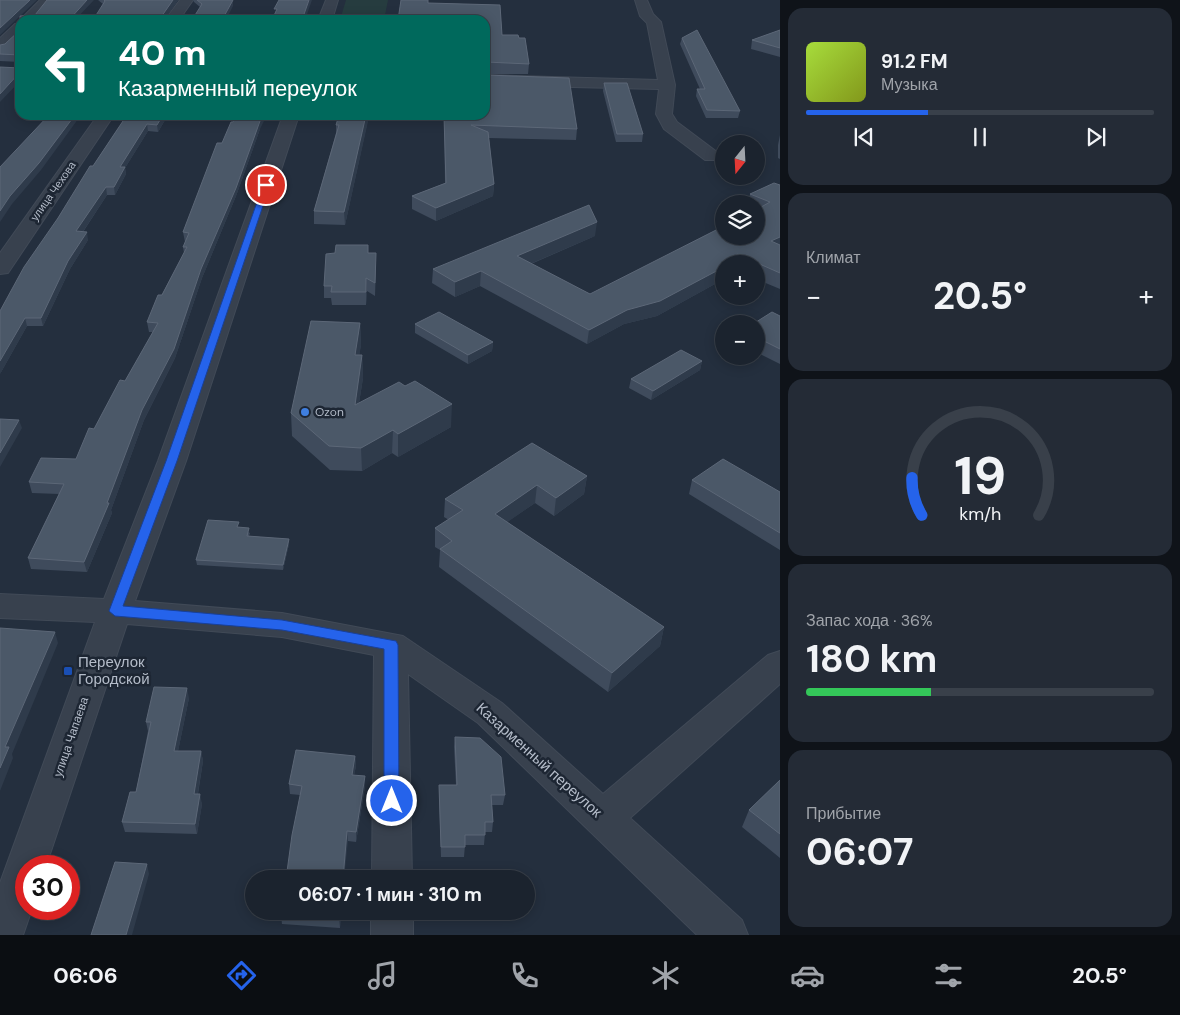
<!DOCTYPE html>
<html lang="ru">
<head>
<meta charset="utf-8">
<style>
  :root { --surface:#1b232e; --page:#242b36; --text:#f1f3f6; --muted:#a0a4aa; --line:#39404a; --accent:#2563eb }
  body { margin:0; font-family:"DM Sans",sans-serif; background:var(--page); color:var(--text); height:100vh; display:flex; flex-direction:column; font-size:19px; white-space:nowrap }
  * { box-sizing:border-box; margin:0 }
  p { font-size:16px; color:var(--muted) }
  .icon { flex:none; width:28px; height:28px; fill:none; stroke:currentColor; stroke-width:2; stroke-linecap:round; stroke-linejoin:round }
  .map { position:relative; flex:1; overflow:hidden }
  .sheet { display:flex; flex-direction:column; gap:8px; padding:8px; background:#0f1319; width:400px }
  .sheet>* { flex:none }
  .hud { position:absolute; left:15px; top:15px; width:475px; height:105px; border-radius:15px; box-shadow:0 2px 12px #0003,0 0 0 1px var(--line); background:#00695c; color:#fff; overflow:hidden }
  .needle { width:32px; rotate:198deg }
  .controls { position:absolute; left:715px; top:135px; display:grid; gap:10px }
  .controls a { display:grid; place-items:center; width:50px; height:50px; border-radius:50%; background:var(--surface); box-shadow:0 2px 12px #0003,0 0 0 1px var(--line); font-size:25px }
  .speed { position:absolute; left:15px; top:855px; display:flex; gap:10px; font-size:25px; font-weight:700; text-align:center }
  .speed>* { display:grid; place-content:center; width:65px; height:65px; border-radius:50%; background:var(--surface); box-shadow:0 2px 12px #0003,0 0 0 1px var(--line); line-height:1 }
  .speed .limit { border:8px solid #d22; background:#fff; color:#111 }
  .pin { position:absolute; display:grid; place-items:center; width:42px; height:42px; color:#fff; margin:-21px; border:2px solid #fff; border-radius:50%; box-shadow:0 1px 5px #0007 }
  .me { position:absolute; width:55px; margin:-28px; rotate:0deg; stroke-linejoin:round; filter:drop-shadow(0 0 4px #0008) }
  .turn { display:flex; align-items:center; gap:18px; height:105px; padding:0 20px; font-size:22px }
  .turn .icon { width:65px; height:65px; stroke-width:2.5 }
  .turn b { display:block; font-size:35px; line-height:42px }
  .big { font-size:38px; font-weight:700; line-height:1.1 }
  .sheet .tile { flex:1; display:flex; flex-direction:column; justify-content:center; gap:8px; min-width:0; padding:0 18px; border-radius:15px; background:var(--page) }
  .sheet .dial { align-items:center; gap:0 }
  .dial svg { height:130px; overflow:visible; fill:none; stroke:var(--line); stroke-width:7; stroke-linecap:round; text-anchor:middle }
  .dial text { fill:var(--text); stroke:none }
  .song { display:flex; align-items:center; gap:15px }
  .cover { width:60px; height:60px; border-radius:8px; background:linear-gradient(135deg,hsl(80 70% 55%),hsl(70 70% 35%)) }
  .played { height:5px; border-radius:2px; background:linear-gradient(90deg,var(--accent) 35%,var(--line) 35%) }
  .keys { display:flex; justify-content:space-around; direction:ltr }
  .heat { display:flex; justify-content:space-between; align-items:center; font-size:28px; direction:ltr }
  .charge { height:8px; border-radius:4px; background:linear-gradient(90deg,#34c759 36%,var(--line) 0) }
  .trip { position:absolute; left:245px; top:870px; width:290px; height:50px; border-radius:25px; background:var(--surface); box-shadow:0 2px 12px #0003,0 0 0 1px var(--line); font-weight:700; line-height:50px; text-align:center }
  .tabs { display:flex; height:80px; justify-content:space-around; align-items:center; background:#0b0e12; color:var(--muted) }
  .tabs .icon { width:35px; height:35px }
  .tabs .selected { color:var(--accent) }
  .tabs b { font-size:22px; color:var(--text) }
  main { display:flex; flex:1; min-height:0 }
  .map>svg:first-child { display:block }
  .green { fill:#263c3f }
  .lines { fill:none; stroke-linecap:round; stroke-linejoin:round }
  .minor-casing { stroke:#414a57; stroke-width:2 }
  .minor { fill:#38414e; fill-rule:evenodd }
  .wall { fill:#3f4b5c }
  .shaded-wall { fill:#2f3b4b }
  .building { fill:#4b5868; stroke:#5c6777 }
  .route { fill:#2563eb; stroke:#184099 }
  .shop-dot { fill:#3f7fe0; stroke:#1d2633; stroke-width:2 }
  .transit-dot { fill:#1a4fb4; stroke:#1d2633; stroke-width:2 }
  .labels { text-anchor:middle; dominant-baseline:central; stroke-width:5; stroke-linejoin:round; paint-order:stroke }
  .far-street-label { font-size:11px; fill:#b4bcc9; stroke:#1d2633 }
  .poi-label { font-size:12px; fill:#b4bcc9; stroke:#1d2633; text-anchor:start }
  .street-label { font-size:12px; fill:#b4bcc9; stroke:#1d2633 }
  .near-poi-label { font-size:15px; fill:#b4bcc9; stroke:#1d2633; text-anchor:start }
  .near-street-label { font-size:15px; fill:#b4bcc9; stroke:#1d2633 }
</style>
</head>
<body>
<main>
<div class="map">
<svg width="780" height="935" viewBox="0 0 780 935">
  <rect width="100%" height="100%" fill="#242f3e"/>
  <path class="green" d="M346 0H388L384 20H340Z"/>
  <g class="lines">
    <defs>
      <path id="minor" d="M40 0H53L35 20H20Z
        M180 0H193L179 20H165Z
        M326 0H338L332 20H318Z
        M635 0H647L653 14 661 22 675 85 672 114 677 122 717 152 720 156 717 160H705L664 129 656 114 659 89 485 85V75L658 80 647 23 640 16Z
        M20 23V35L5 49 0 50V38L15 24Z
        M98 115H114L8 273 0 274V253Z
        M283 115H299L186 461 135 601 282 613 403 636 502 703 603 794 768 655 780 651V684L630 818 742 920 748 935H697L478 723 408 674 412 879H372L374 655 282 637 127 624 46 866H26V909H32L23 935H0V883L95 622 0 618V594L104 599 158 461Z
        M371 911H413V935H371Z"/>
    </defs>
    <use href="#minor" class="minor-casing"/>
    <use href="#minor" class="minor"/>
  </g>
  <path class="wall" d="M98 0H178L164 20 103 4Z
    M193 0H233V6L200 7 194 2Z
    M401 0H428V3L500 5 502 35H518L519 38H525L529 64 528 74H485V20H398Z
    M20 30V81V62L0 61V45L5 44Z
    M780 30V57L751 49 752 40Z
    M682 38 740 111 738 118H706L696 96 697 89H700L680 44Z
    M604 83 643 134 642 142H616L603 91Z
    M127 115H168L158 132 148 131 125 168 126 174 115 195H107L83 232 88 240 70 269 43 326H27L0 374 58 218Z
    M339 115H369L345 225 314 224V211L336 133V125Z
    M444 116 447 117 577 129 576 140 489 138 494 184 493 196 436 221 412 209V196L445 183Z
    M260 129 236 196 202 278 175 358 144 420 111 510 112 513 87 572 31 569 28 558 59 494 32 493 29 482 76 459 94 429 125 381 153 332H149L147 322 184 253 183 247 186 242H185L183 232 222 143Z
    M780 135V159L778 158V145Z
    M780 185V289L756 279V264H724V279L657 316 624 324 587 344 480 286 455 297 432 283 433 269 595 236 531 264 590 294 756 236V204H748L750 194Z
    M368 253 376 266 375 296 367 291 366 305H332L331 298H324V286Z
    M780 316V364L756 352V324Z
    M360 323 361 345 359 355H362L363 378 359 403 405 386 451 427 398 457 392 453 362 471 330 470 292 436 291 413Z
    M415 324 493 342 492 351 468 364 415 333Z
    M702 361 700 370 651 400 629 388 631 379Z
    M587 476 584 494 554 516 535 503 507 522 664 627 660 646 608 692 439 567 440 550 435 547V528L449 520 444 517 445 499Z
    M692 480 780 492V550L689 494Z
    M239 527 250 533 249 536 289 539V544L283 570 197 565 196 560Z
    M189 698 178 751H201L203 761 198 794 202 804 197 834 125 832 122 822 136 792 148 731 146 722Z
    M455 737 505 795 503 805H492L493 822 492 832H485L484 845H465L464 857H441L439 795V785H456L454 747Z
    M355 756 356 766 354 775 365 786 356 842 348 841 300 795 290 794 289 784Z
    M780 780V858L742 827 749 810Z
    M341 911 340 928 282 924 281 915Z"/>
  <path class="shaded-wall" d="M30 0H37L0 35V28Z
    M87 0H94L75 20H69Z
    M173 0H178L164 20H159Z
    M233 0V6L226 20H222Z
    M309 0H312L305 20H302Z
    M20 72V81L0 102V94Z
    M75 115H81L41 170 12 204 0 222V211L10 196Z
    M163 115H168L158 132 157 125Z
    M263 115H267L260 129 236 196 202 278 175 358 144 420 111 510 112 513 87 572 84 562 142 410 201 269 260 121Z
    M366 115H369V117L345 225 344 212Z
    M147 124 148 131 125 168 126 174 115 195 114 187 120 167Z
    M494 184 493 196 436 221V208Z
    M106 187 107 195 78 239 76 231Z
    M597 222 595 236 516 270 517 256Z
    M87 232 88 240 70 269 43 326 41 318 68 261Z
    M780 237V248L771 241Z
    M737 254 735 264H730Z
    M724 267V279L657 316 624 324 587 344 589 330 627 310Z
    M481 271 480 286 455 297V282Z
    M366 278 367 291 366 305Z
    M25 318 27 326 0 374V361Z
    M360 323 361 345 356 378 355 355Z
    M493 342 492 351 468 364V355Z
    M362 355 363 378 355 429V405Z
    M702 361 700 370 651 400 653 391Z
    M452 404 451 427 398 457V434Z
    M19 420 22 428 0 467V453Z
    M393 430 392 453 362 471 361 448Z
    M587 476 584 494 554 516 556 498Z
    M537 485 535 503 493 532 495 514Z
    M289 539V544L283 570V565Z
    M664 627 660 646 608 692 612 673Z
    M55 632 58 643 12 754 13 758 0 791V768L5 747Z
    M187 688 189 698 176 761 174 751Z
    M201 751 203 761 196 804 194 794Z
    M355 756 356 766 352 785V775Z
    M365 776V786L356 842V832Z
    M200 794 202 804 197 834 195 824Z
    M347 831 348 841 344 879H343Z
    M147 864 149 874 132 935H126Z
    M340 911H341L340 928 339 918Z"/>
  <path class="building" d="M0 0H30L0 28Z
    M47 0H87L69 20H20V16L35 15Z
    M104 0H173L159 20H93L105 1Z
    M197 0H233L222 20H192L202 4Z
    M279 0H309L302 20H272L277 9H274Z
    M401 0H428V3L500 5 502 35H518L519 38H525L529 64 486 62 485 69V20H398Z
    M20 21V72L0 94V67L20 68V55L0 54V45L5 44 20 30Z
    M697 30 740 111 707 110 697 89H705L682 38Z
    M780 30V48L752 40Z
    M485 75 569 78 577 129 471 125 488 132 494 184 436 208 412 196 446 183 444 116 447 117V115H485Z
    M604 83H627L643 134H617Z
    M49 115H75L39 163 10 196 0 211V167Z
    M127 115H163L157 125 147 124 120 167H125L114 187H106L76 231 87 232 68 261 41 318H25L0 361V311L24 267 58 218 90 166H93Z
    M236 115H263L260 121 236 188 201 269 174 349 142 410 107 503H109L84 562 28 558 64 484 29 482 41 458 76 459 89 428 94 429 120 380 125 381 158 323 147 322 158 295H162L187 247H183L189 233 183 232 217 143H222L231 122H233Z
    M339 115H366L344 212 314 211 339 125H336Z
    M774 183 780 185V237L771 241 780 245V273L737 254 733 262 730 264H724V267L660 301 627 310 589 330 481 271 455 282 433 269 589 205 597 222 517 256 590 294 724 226V236H756V210L770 202 750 194Z
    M336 245H368V253H376L375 283 366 278V292H331L332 286H324L326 254 335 253Z
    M439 312 493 342 468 355 415 324Z
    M772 312 780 316V349L756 337V324H753Z
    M311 321 360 323 355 355H362L355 405 399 382 405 386 415 381 452 404 398 434 393 430 361 448 329 446 291 413Z
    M681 350 702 361 653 391 631 379Z
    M0 419 19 420 0 453Z
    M532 443 587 476 556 498 537 485 495 514 664 627 612 673 440 549 452 541 435 528 463 510 445 499Z
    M723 459 780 492V533L692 480Z
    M208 520 239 522 237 527 249 528 247 536 289 539 283 565 196 560Z
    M0 628 55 632 5 747H9L0 768Z
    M154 687 187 688 174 751H201L194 794H200L195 824 122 822 130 792H136L151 722H146Z
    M455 737 480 738 501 757 505 795H491L493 822H485V835H465V847H441L439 785H457Z
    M296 750 355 756 352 775 365 776 356 832 347 831 343 879H286L292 835 302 786 289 784Z
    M780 780V834L749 810Z
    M115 862 147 864 126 935H91Z
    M281 911H340L339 918 281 915Z"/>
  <path class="route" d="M266 183 270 185 177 461 123 606 282 620 396 641 398 645 399 801 397 806 392 808 386 806 384 801V649L282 630 115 616 109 611 166 461 263 185Z"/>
  <circle class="shop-dot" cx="305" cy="412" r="5"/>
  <rect class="transit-dot" x="63" y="666" width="10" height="10" rx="2.5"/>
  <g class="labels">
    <g class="far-street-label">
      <text transform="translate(53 191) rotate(-55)">улица Чехова</text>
    </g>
    <g class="poi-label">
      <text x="315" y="412">Ozon</text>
    </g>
    <g class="street-label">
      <text transform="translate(71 737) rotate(-71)">улица Чапаева</text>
    </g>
    <g class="near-poi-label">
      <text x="78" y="662">Переулок<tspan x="78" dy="17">Городской</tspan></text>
    </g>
    <g class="near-street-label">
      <text transform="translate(539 760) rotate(42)">Казарменный переулок</text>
    </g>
  </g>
</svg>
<div class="controls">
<a><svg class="needle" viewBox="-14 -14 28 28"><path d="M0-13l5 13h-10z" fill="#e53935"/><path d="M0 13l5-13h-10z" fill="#a0a4aa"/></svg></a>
<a><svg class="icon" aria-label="layers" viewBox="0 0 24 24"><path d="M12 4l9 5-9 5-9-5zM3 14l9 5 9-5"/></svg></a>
<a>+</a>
<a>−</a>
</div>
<div class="speed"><div class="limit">30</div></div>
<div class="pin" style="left:266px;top:185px;background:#d93025"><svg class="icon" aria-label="arrive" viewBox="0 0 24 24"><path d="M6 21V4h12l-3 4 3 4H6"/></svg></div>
<svg class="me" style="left:392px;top:801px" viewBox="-20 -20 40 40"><circle r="17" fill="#2563eb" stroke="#fff" stroke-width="3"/><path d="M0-11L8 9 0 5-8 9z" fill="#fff"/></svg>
<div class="trip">06:07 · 1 мин · 310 m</div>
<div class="hud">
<div class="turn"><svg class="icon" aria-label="left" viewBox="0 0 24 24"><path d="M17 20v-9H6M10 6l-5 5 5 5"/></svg><div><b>40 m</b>Казарменный переулок</div></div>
</div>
</div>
<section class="sheet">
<div class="tile">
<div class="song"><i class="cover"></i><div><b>91.2 FM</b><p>Музыка</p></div></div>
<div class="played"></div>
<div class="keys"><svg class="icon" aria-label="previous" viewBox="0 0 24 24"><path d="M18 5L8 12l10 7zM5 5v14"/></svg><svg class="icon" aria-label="pause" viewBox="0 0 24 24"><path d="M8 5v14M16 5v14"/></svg><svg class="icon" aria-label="next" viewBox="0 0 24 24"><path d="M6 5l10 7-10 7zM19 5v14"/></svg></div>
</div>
<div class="tile"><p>Климат</p>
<div class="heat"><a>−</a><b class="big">20.5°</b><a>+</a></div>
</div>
<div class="tile dial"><svg viewBox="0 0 100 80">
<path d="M14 69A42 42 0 1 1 86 69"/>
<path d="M14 69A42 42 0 0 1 8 46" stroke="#2563eb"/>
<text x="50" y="56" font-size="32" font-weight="700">19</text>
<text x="50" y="72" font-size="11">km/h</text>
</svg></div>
<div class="tile"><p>Запас хода · 36%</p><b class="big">180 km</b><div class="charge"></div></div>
<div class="tile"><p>Прибытие</p><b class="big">06:07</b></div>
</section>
</main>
<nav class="tabs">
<b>06:06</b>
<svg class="icon selected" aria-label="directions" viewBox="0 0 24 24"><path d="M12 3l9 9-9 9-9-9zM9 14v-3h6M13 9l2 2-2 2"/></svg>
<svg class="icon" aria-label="music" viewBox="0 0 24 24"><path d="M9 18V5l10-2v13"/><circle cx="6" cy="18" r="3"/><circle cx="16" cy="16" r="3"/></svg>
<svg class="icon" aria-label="phone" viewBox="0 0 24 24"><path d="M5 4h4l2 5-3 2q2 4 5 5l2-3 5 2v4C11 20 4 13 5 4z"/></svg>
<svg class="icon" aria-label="climate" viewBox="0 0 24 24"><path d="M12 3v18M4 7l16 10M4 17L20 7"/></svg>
<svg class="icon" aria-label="car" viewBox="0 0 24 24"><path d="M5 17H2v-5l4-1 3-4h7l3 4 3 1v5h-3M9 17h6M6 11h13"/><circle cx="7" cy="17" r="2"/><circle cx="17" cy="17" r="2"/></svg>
<svg class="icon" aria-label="filters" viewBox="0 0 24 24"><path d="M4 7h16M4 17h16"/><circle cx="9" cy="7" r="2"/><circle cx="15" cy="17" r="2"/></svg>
<b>20.5°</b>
</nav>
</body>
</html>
